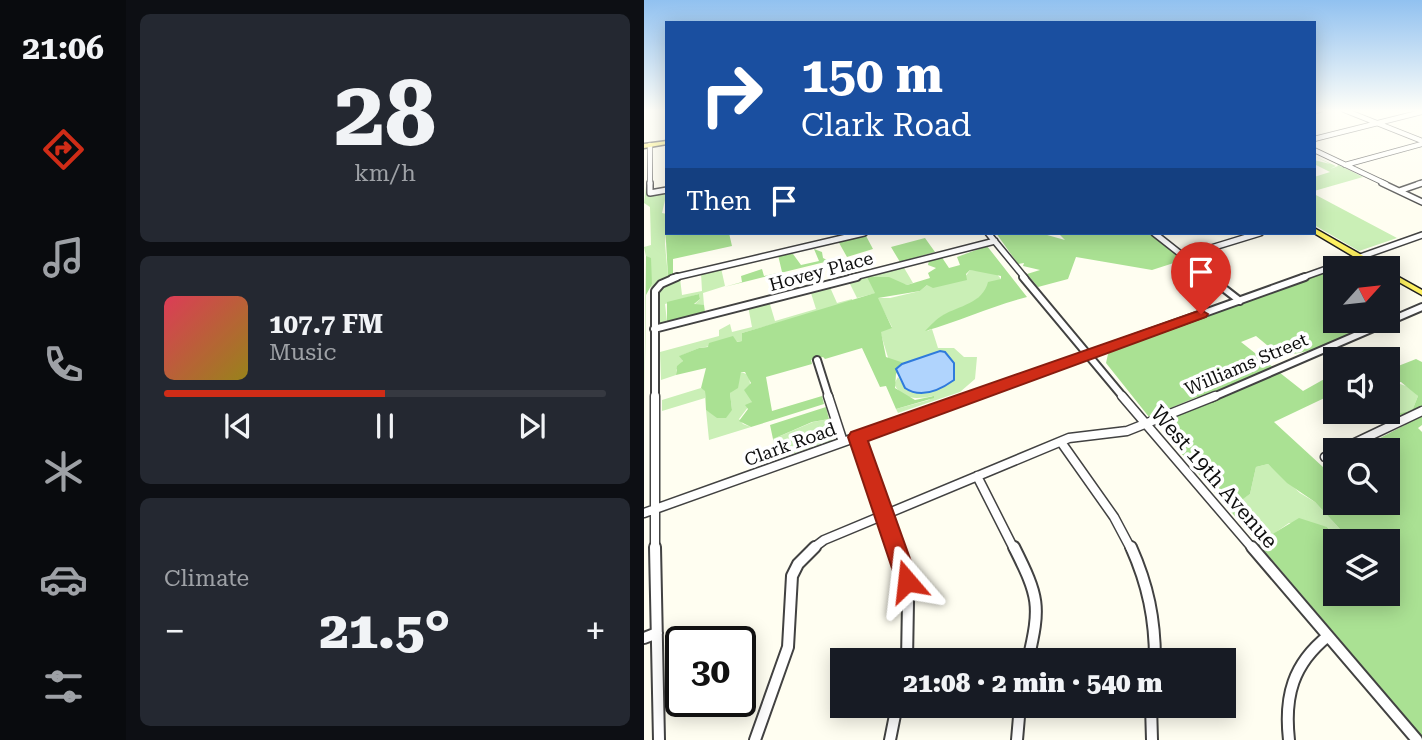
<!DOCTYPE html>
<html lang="en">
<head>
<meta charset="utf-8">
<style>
  :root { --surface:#171b24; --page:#242831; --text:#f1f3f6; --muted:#9ea1a6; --line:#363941; --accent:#cf2c17 }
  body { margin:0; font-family:"Roboto Serif",serif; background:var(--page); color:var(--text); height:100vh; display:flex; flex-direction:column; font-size:26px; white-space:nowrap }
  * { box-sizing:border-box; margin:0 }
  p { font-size:23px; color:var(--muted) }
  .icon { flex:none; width:38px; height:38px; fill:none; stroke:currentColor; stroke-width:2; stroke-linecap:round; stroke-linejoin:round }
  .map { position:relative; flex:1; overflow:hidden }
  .sheet { display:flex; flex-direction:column; gap:14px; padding:14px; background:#0d0f14; width:518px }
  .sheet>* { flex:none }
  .banner { position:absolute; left:21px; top:21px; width:651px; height:214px; border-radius:0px; box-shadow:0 4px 18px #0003; background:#1a4fa0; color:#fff; overflow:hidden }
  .needle { width:46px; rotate:63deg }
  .fabs { position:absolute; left:679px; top:256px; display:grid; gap:14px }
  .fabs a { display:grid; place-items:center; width:77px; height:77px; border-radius:0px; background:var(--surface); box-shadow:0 4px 18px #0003; font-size:35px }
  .speed { position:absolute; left:21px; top:626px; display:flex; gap:14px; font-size:35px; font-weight:700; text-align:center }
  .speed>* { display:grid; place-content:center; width:91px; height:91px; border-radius:50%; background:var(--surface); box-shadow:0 4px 18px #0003; line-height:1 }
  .speed .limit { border:4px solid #111; border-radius:10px; background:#fff; color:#111 }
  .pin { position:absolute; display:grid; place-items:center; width:60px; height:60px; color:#fff; margin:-72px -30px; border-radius:50% 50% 50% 0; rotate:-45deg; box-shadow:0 0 7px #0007 }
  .pin .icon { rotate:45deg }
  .me { position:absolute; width:77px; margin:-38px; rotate:343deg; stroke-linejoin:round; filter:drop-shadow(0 0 5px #0008) }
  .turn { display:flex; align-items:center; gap:24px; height:147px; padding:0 21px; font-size:32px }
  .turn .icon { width:91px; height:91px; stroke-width:2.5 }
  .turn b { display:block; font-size:49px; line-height:60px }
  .then { display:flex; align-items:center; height:66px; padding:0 21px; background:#0003; gap:14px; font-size:26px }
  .big { font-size:52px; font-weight:800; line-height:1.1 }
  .sheet .tile { flex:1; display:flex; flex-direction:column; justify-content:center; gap:10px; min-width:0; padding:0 24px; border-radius:10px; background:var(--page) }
  .sheet .dial { align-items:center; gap:0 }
  .dial b { font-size:91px; line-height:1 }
  .song { display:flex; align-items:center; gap:21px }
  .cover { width:84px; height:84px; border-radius:10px; background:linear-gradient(135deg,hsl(350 70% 55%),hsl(50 70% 35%)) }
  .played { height:7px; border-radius:4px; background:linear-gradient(90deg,var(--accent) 50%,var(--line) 50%) }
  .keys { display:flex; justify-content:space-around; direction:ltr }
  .heat { display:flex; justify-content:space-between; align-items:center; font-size:38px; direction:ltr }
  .trip { position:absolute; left:186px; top:648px; width:406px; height:70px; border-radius:0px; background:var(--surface); box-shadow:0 4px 18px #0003; font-weight:800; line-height:70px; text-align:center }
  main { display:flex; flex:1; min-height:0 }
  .tabs { display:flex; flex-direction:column; width:126px; justify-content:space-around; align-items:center; background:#090b0e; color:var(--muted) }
  .tabs .icon { width:49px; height:49px }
  .tabs .selected { color:var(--accent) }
  .tabs b { font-size:32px; color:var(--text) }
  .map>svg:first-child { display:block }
  .green { fill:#caefb6 }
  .forest { fill:#aae193; fill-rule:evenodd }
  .water { fill:#b0d4fd; stroke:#2f7bdc; stroke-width:2 }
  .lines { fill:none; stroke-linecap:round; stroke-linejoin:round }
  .minor-far4-casing { stroke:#424242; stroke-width:6 }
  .minor-far3-casing { stroke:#424242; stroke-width:8 }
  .minor-far2-casing { stroke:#424242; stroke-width:10 }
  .minor-far1-casing { stroke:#424242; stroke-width:11 }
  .minor-casing { stroke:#424242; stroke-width:14 }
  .major-casing { stroke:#202020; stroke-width:3 }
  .minor-far4 { stroke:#fff; stroke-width:4.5 }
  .minor-far3 { stroke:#fff; stroke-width:5 }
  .minor-far2 { stroke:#fff; stroke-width:6 }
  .minor-far1 { stroke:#fff; stroke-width:8 }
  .minor { stroke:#fff; stroke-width:10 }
  .major { fill:#fff261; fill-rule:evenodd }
  .route { fill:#cf2c17; stroke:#871d0f; stroke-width:2 }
  .labels { text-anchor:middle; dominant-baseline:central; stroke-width:7; stroke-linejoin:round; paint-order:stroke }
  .street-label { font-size:18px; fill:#0f0f0f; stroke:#fff }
  .near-street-label { font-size:21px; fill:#0f0f0f; stroke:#fff }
</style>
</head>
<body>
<main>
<nav class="tabs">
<b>21:06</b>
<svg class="icon selected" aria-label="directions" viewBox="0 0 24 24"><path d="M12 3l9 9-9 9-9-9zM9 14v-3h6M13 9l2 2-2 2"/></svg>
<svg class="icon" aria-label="music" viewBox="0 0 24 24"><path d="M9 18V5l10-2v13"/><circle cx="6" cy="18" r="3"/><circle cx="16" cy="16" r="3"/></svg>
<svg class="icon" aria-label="phone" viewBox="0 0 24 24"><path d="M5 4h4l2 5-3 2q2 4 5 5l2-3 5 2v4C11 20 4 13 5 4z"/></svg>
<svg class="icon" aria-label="climate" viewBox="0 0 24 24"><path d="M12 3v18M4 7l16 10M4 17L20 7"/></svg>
<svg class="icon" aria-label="car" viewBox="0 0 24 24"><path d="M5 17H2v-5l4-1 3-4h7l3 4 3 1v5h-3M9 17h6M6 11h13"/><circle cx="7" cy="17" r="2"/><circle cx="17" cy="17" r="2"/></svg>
<svg class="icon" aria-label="filters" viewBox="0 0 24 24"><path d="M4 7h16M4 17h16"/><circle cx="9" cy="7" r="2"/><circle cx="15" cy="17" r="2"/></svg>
</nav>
<section class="sheet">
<div class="tile dial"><b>28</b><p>km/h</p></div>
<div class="tile">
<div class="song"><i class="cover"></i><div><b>107.7 FM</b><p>Music</p></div></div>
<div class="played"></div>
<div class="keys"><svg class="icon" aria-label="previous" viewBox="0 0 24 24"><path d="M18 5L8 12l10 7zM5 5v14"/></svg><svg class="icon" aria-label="pause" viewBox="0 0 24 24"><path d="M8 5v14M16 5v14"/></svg><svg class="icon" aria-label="next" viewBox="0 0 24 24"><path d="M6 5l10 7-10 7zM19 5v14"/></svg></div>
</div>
<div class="tile"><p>Climate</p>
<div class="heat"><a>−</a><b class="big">21.5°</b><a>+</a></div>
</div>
</section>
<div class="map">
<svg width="778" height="740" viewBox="0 0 778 740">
  <rect width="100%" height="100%" fill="#fffef1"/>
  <path class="green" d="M670 156 692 166 686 169 694 166 693 164 719 177 670 191V177L686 172 670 164V160L686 164Z
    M2 186 3 196 23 192 18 213 23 214 21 244 24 277 4 289 8 284 0 247 7 245 6 207 0 203Z
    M670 194 753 238 715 251 670 225Z
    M259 266 269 283 263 285 224 277 232 293 213 298 204 280Z
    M77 268 81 286 59 293 60 305H50L56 299 55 294 21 304 23 322 16 324 15 290 36 278 38 295 58 291 57 273Z
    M326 270 351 272 357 279 328 303 298 316 283 331 288 329 294 348H310L320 357H333L331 379 316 392 254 413 252 409 285 400 289 396C273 399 259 401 250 384L254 377 261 388 296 351 260 363 245 361 236 331 248 327 233 298H246L276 291 283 285 321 277Z
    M185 285 193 303 208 299V302L98 333V341L55 348 36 356 39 361 32 370V375L17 380 16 352 75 336V330L86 324 88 332 108 327 104 306 125 301 131 321 172 309 166 290Z
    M97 372 105 375 108 402 95 419 99 424 107 427 65 440 62 410 72 415 88 410 86 393Z
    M744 381C755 385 765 383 774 396L768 411 754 413 744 406Z
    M57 388 61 390V398L18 411V400Z
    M185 419 191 436 188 440 133 459 129 439 169 422Z
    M624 464 656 493 671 502 707 541H696L683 527 645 523 625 537 594 502 606 494 612 467Z"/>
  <path class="forest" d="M21 223 23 233H85L88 246 29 259V275L24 277Z
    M352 233H396L421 240 415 234 505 233 539 260 508 270 432 257 424 279 394 287 383 274 396 270 379 266 380 263 374 264Z
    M221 234 229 249 203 257 194 241Z
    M281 238 291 252 256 262 247 247Z
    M343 246 383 297C348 306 316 321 281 331 286 326 292 319 299 315 315 306 339 303 344 282L357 279V276L326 270 322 274 323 280 289 288 283 285 276 291 234 298 248 328 237 332 242 357 260 363 252 374 251 388 271 400 290 396V398L252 409 242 386 236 387 218 348 181 359 179 357 167 360 168 364 122 377 128 411 178 396 180 404 107 427 95 421 104 409 101 405 108 402 100 390 107 383 101 372H97L94 388 86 393 88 410 82 418H73L62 410 61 391 57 388 62 368 32 375 33 366 39 361 35 356 55 348 64 347 65 343 89 336 93 342 98 341V333L231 293 223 277H245L263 285 286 278 284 273 292 268 284 265 285 260 297 256 305 268 316 265 313 257Z
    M170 249 178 252 179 258 185 261 80 287 98 282 97 276 118 269 120 276 138 272 134 255 149 254 157 265 175 261Z
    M2 256 7 258 8 284 2 295 0 430Z
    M680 273 687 277 682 279 691 285V305L687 307 691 310V320H705L719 330C696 341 661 355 635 355L612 336 597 342 659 391 691 373V393L630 422 679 467 691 461V502H744V450H713L761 425 744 411V406L754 413 768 411 774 396 757 382H754L756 388 744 381V370L772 359 778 362V425L774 428 778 432V736L526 440 521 428 524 420 560 404 553 397 505 417 462 363 464 354 470 348ZM624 464 643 483 671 502 707 541H744V593H691V541H696L683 527 655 518 625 536 595 502 606 494 612 467Z
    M55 294 56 299 50 304 60 305 61 312 23 322V302Z
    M182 407 185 419 168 422 129 439 126 425Z"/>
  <path class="water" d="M296 351 301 352 310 363V380C296 390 277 399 261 388L252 369 258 364Z"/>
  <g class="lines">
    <defs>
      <path id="minor-far4" d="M700 110 778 141
        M670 111 676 110
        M670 139 778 112
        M6 145V184
        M670 150 742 184
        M701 165 778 144
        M774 184 778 183"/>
      <path id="minor-far3" d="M6 183V193L23 190
        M738 183 778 202
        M755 191 778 183
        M344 233 381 278
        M510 233 567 278
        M541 256 616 233
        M28 278 220 233
        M206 278 351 241
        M657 278 778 235"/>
      <path id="minor-far2" d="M379 277 480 398
        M565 277 596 301
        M10 329 213 277
        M173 360 185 398
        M11 398V291L17 284 33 277
        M323 398 661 277
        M567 398 778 307"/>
      <path id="minor-far1" d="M11 396V549
        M184 396 199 442
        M478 396 609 549
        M213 437 253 549
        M417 442 470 517 487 549
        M696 450 778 411
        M681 457 691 452
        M333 476 370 549
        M0 513 328 396
        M168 549 180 540 425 438 483 431 571 396"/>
      <path id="minor" d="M11 547 15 740
        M252 547 264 602 263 660
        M370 547C395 597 397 605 384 660
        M487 547C504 585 511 619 511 660
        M608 547 773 740
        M0 638 13 633
        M507 705 508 740
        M111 740 144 647 148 576 154 564 171 547
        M246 740 253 705
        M373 740 376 705
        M645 740C640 696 649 664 684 636"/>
      <path id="major" d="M23 141V144L0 148V144Z
        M670 228 737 266V268H729L670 233Z
        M744 271 778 290V295L744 276Z"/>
    </defs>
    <use href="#minor-far4" class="minor-far4-casing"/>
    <use href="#minor-far3" class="minor-far3-casing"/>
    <use href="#minor-far2" class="minor-far2-casing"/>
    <use href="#minor-far1" class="minor-far1-casing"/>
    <use href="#minor" class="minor-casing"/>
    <use href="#major" class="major-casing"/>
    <use href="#minor-far4" class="minor-far4"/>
    <use href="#minor-far3" class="minor-far3"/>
    <use href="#minor-far2" class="minor-far2"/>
    <use href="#minor-far1" class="minor-far1"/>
    <use href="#minor" class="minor"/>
    <use href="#major" class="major"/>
  </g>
  <linearGradient id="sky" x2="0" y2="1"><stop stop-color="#91c1f0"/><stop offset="0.52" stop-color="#fffff9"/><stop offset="1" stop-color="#fffff9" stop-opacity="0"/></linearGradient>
  <rect width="778" height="213" fill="url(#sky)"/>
  <path class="route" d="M557 310 564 314 562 317 224 441 274 581 271 589 263 592 255 589 204 437 207 432Z"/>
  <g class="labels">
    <g class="street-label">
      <text transform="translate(177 271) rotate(-15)">Hovey Place</text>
      <text transform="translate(602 364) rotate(-23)">Williams Street</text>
      <text transform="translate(146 444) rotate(-20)">Clark Road</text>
    </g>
    <g class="near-street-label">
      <text transform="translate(570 477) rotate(49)">West 19th Avenue</text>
    </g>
  </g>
</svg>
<div class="fabs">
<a><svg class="needle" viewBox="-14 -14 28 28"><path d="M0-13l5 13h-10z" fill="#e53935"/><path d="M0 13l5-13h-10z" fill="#9ea1a6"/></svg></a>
<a><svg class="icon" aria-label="sound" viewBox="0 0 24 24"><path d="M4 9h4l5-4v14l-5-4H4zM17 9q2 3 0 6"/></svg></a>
<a><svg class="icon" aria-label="search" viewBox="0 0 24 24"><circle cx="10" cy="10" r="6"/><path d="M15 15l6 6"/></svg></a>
<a><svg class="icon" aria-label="layers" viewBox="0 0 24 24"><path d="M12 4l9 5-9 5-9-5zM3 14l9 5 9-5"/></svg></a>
</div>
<div class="speed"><div class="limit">30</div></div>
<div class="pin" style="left:557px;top:314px;background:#d93025"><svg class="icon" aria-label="arrive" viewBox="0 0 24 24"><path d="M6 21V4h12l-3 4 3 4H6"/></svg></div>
<svg class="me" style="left:263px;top:581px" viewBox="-20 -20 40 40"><path d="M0-17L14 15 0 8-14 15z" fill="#cf2c17" stroke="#fff" stroke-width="4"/></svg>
<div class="trip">21:08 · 2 min · 540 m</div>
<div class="banner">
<div class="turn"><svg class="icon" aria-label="right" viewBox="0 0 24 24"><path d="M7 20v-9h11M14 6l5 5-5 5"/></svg><div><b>150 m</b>Clark Road</div></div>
<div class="then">Then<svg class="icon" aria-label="arrive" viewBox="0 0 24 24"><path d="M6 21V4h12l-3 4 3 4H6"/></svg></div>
</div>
</div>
</main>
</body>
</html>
